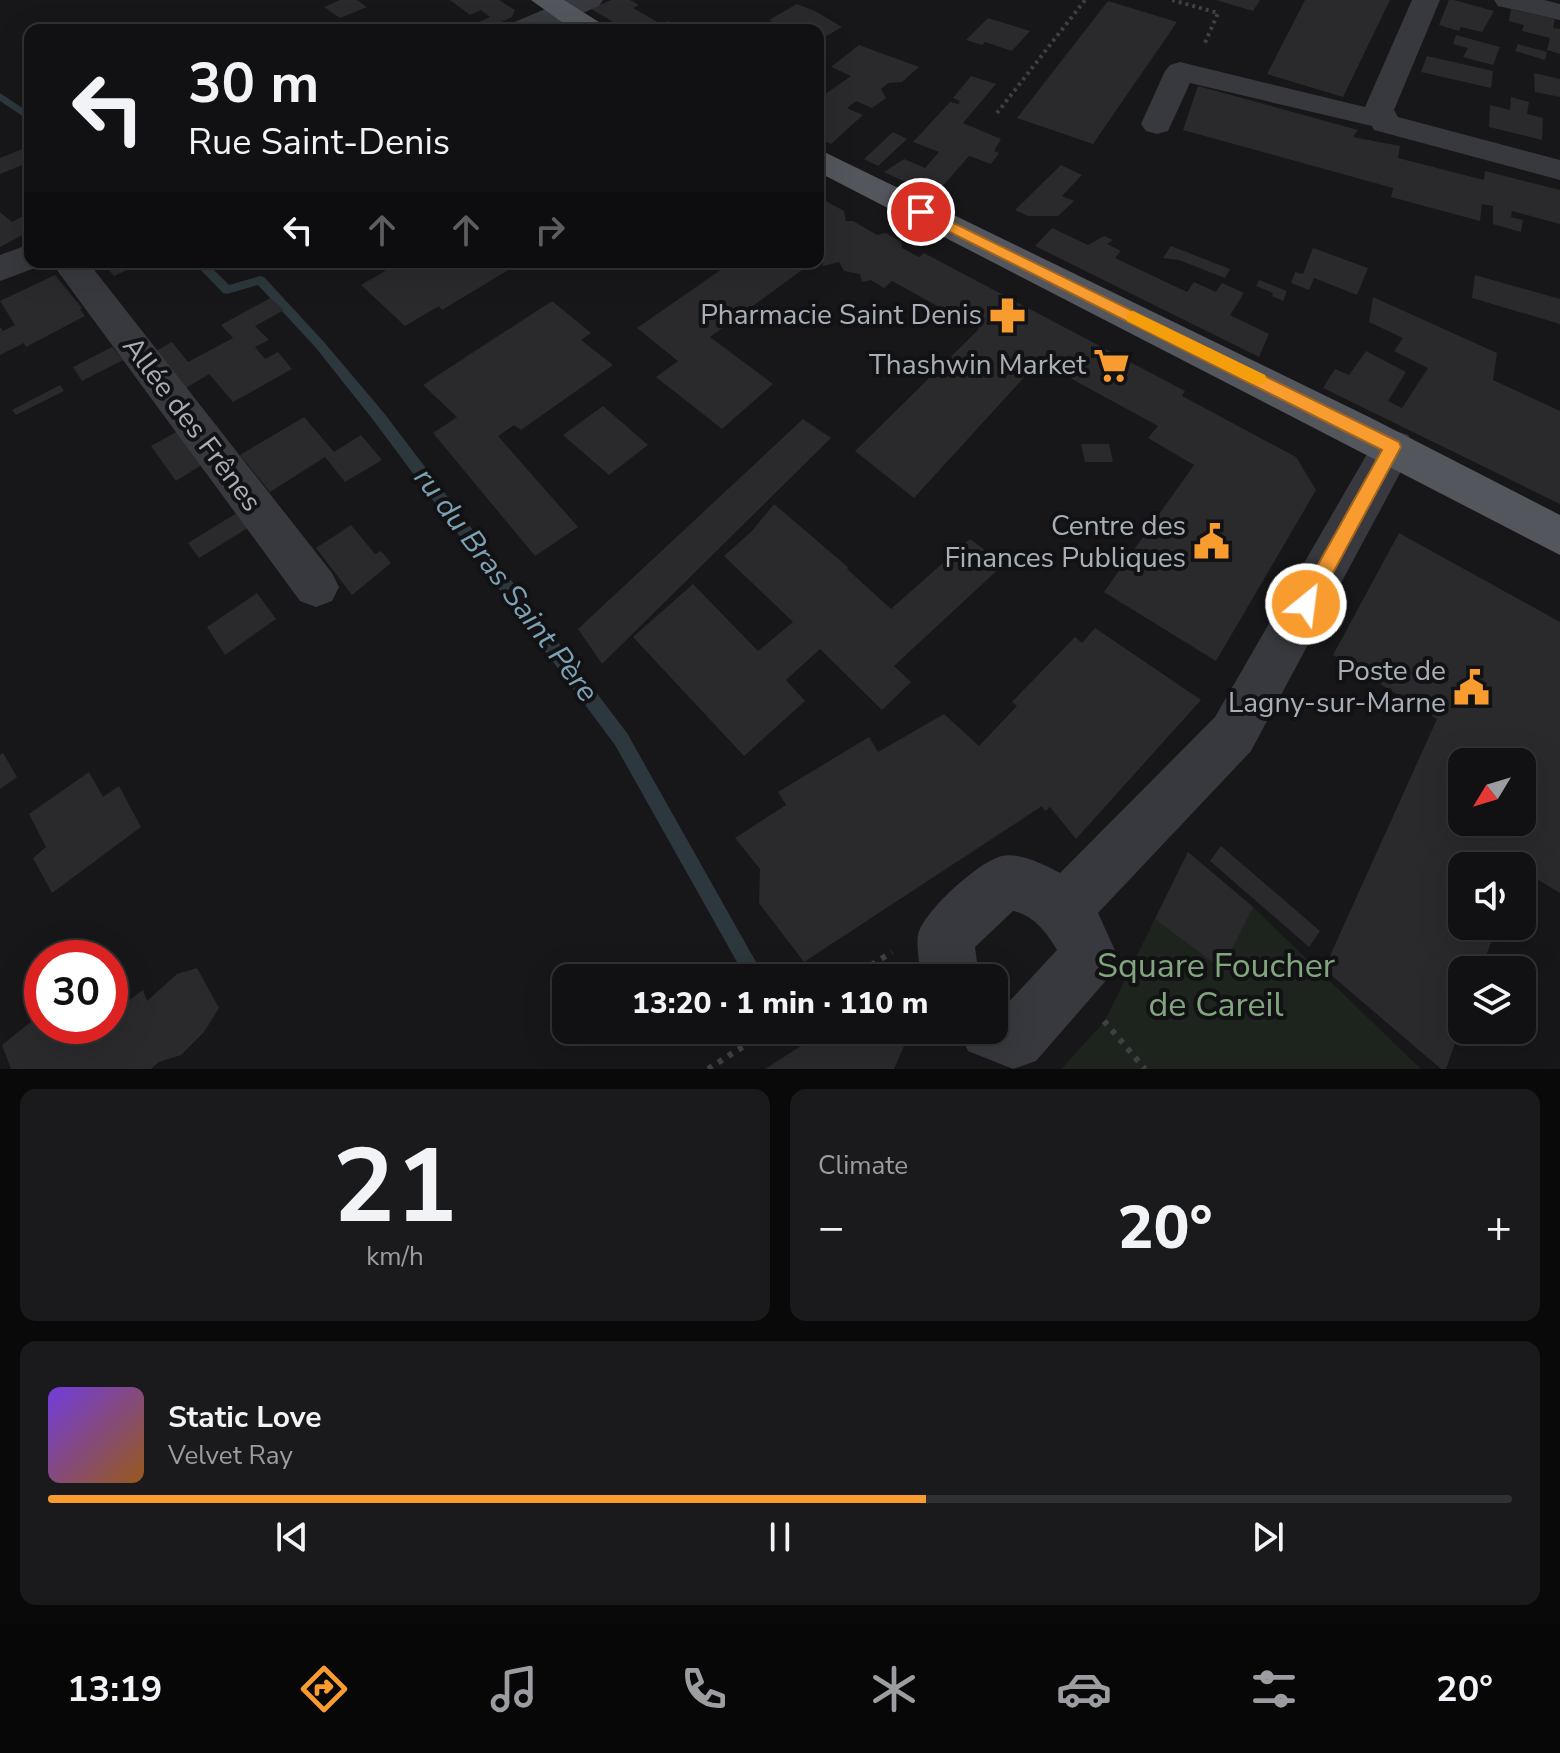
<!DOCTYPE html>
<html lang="en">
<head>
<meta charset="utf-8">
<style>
  :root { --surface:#111113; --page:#1a1a1c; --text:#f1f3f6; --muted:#9c9da0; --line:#303133; --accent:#f89c30 }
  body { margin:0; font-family:"Nunito Sans",sans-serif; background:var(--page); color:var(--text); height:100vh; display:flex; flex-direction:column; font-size:30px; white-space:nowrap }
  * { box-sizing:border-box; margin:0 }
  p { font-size:26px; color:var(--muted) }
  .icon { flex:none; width:44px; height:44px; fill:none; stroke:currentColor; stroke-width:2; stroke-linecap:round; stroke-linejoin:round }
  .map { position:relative; height:1069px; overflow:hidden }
  .drawer { display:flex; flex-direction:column; gap:20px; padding:20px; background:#09090a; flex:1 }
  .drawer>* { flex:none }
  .hud { position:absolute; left:24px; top:24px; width:800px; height:244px; border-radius:16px; box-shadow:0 8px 32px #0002,0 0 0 2px var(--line); background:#111113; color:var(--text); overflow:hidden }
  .needle { width:52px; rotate:232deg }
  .controls { position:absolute; left:1448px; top:748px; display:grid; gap:16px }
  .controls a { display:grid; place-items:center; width:88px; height:88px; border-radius:16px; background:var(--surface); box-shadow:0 8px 32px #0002,0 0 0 2px var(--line); font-size:40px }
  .speed { position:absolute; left:24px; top:940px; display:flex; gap:16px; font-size:40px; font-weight:700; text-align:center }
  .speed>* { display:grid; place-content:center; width:104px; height:104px; border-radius:50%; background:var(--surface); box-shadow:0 8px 32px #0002,0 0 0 2px var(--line); line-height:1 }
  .speed .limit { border:12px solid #d22; background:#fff; color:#111 }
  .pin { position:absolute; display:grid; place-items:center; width:68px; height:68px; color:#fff; margin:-34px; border:4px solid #fff; border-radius:50%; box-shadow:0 2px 8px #0007 }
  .me { position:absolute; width:88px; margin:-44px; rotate:29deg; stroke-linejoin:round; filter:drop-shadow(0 0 6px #0008) }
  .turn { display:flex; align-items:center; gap:28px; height:168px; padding:0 32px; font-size:36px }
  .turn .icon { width:104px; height:104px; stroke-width:2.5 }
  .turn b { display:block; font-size:56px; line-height:68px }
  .lanes { display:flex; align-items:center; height:76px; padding:0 32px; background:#0003; justify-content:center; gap:40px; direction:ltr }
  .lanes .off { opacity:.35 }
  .big { font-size:60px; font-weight:800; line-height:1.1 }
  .drawer .card { flex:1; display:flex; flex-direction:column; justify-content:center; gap:12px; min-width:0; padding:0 28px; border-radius:16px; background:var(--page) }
  .drawer .dial { align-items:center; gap:0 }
  .dial b { font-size:104px; line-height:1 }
  .song { display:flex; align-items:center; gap:24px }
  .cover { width:96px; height:96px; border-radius:12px; background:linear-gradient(135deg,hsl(260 70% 55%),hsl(30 70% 35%)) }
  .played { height:8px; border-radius:4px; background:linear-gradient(90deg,var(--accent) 60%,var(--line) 60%) }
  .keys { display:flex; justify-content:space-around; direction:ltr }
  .heat { display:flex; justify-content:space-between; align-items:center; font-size:44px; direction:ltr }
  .drawer .tiles { flex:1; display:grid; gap:20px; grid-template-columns:1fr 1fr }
  .card:last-child { grid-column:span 2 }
  .trip { position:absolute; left:552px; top:964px; width:456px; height:80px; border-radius:16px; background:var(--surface); box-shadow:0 8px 32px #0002,0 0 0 2px var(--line); font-weight:800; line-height:80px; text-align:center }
  .dock { display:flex; height:128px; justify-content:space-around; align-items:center; background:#070708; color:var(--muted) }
  .dock .icon { width:56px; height:56px }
  .dock .on { color:var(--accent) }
  .dock b { font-size:36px; color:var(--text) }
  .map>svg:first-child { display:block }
  .green { fill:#1c241d }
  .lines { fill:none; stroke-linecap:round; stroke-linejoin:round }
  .stream { fill:#2c383d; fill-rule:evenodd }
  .building { fill:#2a2a2d; fill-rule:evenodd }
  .path-far1 { stroke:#3d4045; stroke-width:4; stroke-dasharray:3 4; stroke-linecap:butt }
  .path { stroke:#3d4045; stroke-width:6; stroke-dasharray:5 7; stroke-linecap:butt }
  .minor { fill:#37393e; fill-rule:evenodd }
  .major { fill:#53575d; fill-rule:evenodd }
  .route { fill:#f89c30; stroke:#a1651f; stroke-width:2 }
  .slow { fill:#f59e0b }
  .labels { text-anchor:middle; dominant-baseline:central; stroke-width:8; stroke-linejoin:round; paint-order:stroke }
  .poi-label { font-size:28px; fill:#a8afb9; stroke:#121214; text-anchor:end }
  .street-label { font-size:28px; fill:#a8afb9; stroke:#121214 }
  .water-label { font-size:30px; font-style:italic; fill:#7ea2b5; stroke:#121214 }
  .near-park-label { font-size:34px; fill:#81a57f; stroke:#121214 }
</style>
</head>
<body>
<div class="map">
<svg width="1560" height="1069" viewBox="0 0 1560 1069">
  <rect width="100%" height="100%" fill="#171719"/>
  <path class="green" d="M1188 852 1253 907 1421 1069H1061L1104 1022Z"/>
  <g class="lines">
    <path class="stream" d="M0 93 30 113V121L0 101Z
      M193 262H206L229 285 260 276 264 277 324 342 384 413 627 733 765 978H746L615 745 374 421 316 348 258 285 227 294 223 293Z"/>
  </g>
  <path class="building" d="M340 0H357L367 7 340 18 324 7Z
    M450 0H499L515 10 512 17 499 23 503 26 495 30H460L490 17 481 10 470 15Z
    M611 0H630L639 5 633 8 661 24 668 21 675 24 668 28 672 30H627L591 9Z
    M1216 0H1260L1253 11Z
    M1305 0H1390L1343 97 1267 74Z
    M1449 0H1454L1494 11 1482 32 1461 27 1459 31 1439 25Z
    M1108 1 1177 22 1093 144 1017 118Z
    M797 4 815 11 842 27 818 41V30H788L769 20Z
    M1511 9 1555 19 1553 28 1560 29V54L1547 50 1550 38 1522 31 1524 25 1509 21Z
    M988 18 1030 31 1012 51 985 42 982 45 966 40Z
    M1456 35 1500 47 1493 65 1463 57 1468 48 1453 44Z
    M1518 44 1547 52 1545 60 1515 51Z
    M859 45 919 67 902 82 888 83 881 89 886 98 872 108 856 101 847 108 863 115 831 144 818 138V93L824 95 851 76 831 67Z
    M1427 56 1493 71 1491 88 1421 72Z
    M1534 73 1560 79V97L1535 92Z
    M971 76 996 84 963 123 1001 139 994 151 999 153 991 164 969 156 934 196 884 172 904 159 925 168 939 152 913 142 950 102 958 104 960 101 953 98Z
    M1198 86 1358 130 1353 137 1400 146 1398 158 1484 180 1485 171 1560 190V224L1512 211 1511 217 1523 220 1521 232 1493 224V206L1482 204 1480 221 1391 197 1393 188 1183 130Z
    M1511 97 1529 102 1527 114 1543 118 1542 140 1489 127 1490 105 1510 110Z
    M893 132 907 139 878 166 864 159Z
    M30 146V162L0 174V158Z
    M1061 165 1082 175 1062 196 1074 201 1058 216H1028L1015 210Z
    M822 199 844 211 846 221H853L877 235 886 233 901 242 902 248 919 257 924 253 1185 391 1182 396 1296 457 1316 490 1216 661 1104 592 1194 465 1148 438 1158 426 1039 361 914 498 855 451 979 329 892 281 884 288 871 280 862 282 860 274 844 271 839 262 823 266 822 260 818 257V202Z
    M0 212 12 222 30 212V235L26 233 0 247Z
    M1052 228 1088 245 1104 236 1113 240 1107 244 1121 251 1115 258 1187 292 1194 282 1216 292 1222 283 1244 293 1230 315 1269 334 1259 357 1035 246Z
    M1171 246 1230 269 1225 278 1179 260 1163 258Z
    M1313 248 1368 268 1357 295 1314 278 1309 290 1291 283 1295 272 1303 274Z
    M102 262H154L143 268 140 264 114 276Z
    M378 262H511L510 269 442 310 439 306 405 326 361 285 385 271Z
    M732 262H813L710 337 773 384 722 429 656 377 678 361 637 328Z
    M55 275 82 308 80 309 85 316 26 347 24 343 0 355V327L3 331 15 325 0 301Z
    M1475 275 1560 299V324L1472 298Z
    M1259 280 1287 291 1283 301 1272 296 1273 293 1256 286Z
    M1373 297 1497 353 1493 380 1560 411V504L1323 388 1335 369 1349 375 1366 351 1406 372 1388 401 1402 408 1428 368 1394 351 1403 338 1369 322Z
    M270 298 284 310 255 326 269 340 255 347 265 359 278 352 292 369 233 402 209 374 186 388 156 351 172 342 188 362 233 338 221 325Z
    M552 301 591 333 581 340 613 365 521 430 514 425 498 436 578 527 535 556 433 433 457 417 423 385Z
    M112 347 123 360 82 381 73 367Z
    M60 385 64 391 16 415 12 410Z
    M603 406 648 445 609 475 563 435Z
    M304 417 334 452 361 435 382 460 345 482 325 457 270 492 240 455Z
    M803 419 831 438 602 664 578 629Z
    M178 431 203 464 176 481 151 446Z
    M1081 444H1109L1113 462H1085Z
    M774 504 849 568 847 569 891 609 970 539 1004 564 894 666 911 682 882 710 820 649 786 680 805 701 744 756 633 637 693 584 758 651 793 622 724 556 752 531Z
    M240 511 251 526 199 558 188 543Z
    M351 525 375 554 381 551 391 563 352 595 316 548Z
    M1399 533 1560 622V893L1522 870V866H1462V926H1497L1481 970H1462V1023L1446 1069H1441L1324 969 1437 719 1333 655ZM1462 762H1522V822H1462Z
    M257 593 276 619 225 655 207 627Z
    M1095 628 1201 700 1076 839 1050 807 1045 811 1042 806 804 962 759 903 760 869 735 838 786 805 778 792 869 737 878 752 944 714 979 746 1017 706 1012 702 1075 637 1082 643Z
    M3 753 17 777 0 789V755Z
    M89 772 103 797 119 786 141 827 52 893 33 858 46 847 29 814Z
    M1221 846 1320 931 1309 947 1210 861Z
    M1188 852 1253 907 1222 969 1155 919Z
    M197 968 219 1008 204 1032 181 1055 159 1062 151 1069H11L2 1045 42 1013V1026H110V969L127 1002 143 990 147 1001 177 974Z
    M826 1030H903L907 1039 894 1069H765Z"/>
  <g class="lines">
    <path class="path-far1" d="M1172 0 1218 13 1204 45
      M997 113 1085 0"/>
    <path class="path" d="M851 978 892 952
      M1104 1021 1145 1069
      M708 1069 769 1030"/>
    <path class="minor" d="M566 0H603L599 6 544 30H506L510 24Z
      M1412 0H1440L1394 110 1398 117 1560 160V180L1374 130 1372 126 1190 83 1168 131 1157 134 1146 131 1141 124 1165 71 1170 65 1180 62 1365 107Z
      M1494 0H1544L1560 4V20L1498 6Z
      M30 244V262H44L43 265 0 281V255Z
      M51 262H88L332 573 339 587 332 601 316 607 300 601Z
      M1393 430 1408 435 1414 447 1251 751 1098 913 1118 957 1109 977 1036 1061 1013 1069 968 1051 959 1030H994V1002L1005 1006 1057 950C1047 933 1034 915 1013 911L975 947 979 978H921C920 965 916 947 918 935 923 912 979 861 1002 856 1019 852 1045 865 1060 873L1215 717 1378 435Z"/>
    <path class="major" d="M531 0H564L602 24 606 30H573Z
      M818 149 1369 417 1560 515V555L818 172Z"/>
  </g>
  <path class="route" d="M921 207 1399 442 1401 447 1313 610 1306 613 1299 610 1296 604 1382 450 916 215V209Z"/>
  <path class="slow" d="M1133 311 1265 375 1267 380 1265 384H1253L1127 321V313Z"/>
  <defs>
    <symbol id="pharmacy-bare" viewBox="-9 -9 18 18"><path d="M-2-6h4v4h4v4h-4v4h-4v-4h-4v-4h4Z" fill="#f89c30" stroke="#121214" stroke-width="2.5" paint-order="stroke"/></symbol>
    <symbol id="supermarket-bare" viewBox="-9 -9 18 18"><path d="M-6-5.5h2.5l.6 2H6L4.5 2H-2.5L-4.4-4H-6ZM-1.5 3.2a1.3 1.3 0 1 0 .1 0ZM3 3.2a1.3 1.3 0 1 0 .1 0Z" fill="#f89c30" stroke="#121214" stroke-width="2.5" paint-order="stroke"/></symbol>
    <symbol id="civic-bare" viewBox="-9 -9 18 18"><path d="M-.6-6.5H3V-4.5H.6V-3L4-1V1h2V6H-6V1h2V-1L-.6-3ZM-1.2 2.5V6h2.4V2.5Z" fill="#f89c30" stroke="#121214" stroke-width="2.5" paint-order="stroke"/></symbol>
  </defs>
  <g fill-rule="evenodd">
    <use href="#pharmacy-bare" x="982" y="290" width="51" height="51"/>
    <use href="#supermarket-bare" x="1086" y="340" width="51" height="51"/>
    <use href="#civic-bare" x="1186" y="516" width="51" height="51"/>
    <use href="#civic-bare" x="1446" y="662" width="51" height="51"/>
  </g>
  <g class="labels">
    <g class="poi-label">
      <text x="982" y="315">Pharmacie Saint Denis</text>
      <text x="1086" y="365">Thashwin Market</text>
      <text x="1186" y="526">Centre des<tspan x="1186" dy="32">Finances Publiques</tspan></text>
      <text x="1446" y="671">Poste de<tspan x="1446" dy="32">Lagny-sur-Marne</tspan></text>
    </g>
    <g class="street-label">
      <text transform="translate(192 424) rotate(53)">Allée des Frênes</text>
    </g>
    <g class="water-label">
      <text transform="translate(506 585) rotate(53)">ru du Bras Saint Père</text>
    </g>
    <g class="near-park-label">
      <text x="1216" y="966">Square Foucher<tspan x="1216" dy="39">de Careil</tspan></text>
    </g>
  </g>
</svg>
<div class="controls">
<a><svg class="needle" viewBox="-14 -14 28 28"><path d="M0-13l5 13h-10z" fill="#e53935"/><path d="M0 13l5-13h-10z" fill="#9c9da0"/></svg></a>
<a><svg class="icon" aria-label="sound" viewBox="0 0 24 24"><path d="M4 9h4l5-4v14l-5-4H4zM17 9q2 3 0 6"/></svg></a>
<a><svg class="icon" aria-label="layers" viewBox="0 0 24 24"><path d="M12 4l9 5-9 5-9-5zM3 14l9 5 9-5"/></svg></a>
</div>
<div class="speed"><div class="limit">30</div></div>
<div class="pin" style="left:921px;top:212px;background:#d93025"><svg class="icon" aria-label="arrive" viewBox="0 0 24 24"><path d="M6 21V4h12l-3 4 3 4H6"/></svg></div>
<svg class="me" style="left:1306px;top:604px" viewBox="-20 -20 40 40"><circle r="17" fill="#f89c30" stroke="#fff" stroke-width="3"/><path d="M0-11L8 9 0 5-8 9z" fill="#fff"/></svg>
<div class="trip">13:20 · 1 min · 110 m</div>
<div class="hud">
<div class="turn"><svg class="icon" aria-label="left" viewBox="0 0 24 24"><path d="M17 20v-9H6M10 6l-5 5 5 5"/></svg><div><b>30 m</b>Rue Saint-Denis</div></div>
<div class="lanes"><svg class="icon" aria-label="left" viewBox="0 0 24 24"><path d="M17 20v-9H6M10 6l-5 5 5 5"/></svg><svg class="icon off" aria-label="ahead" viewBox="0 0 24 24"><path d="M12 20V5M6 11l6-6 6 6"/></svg><svg class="icon off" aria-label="ahead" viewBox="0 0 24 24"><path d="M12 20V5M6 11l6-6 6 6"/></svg><svg class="icon off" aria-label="right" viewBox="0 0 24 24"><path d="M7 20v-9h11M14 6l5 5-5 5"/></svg></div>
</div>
</div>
<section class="drawer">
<div class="tiles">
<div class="card dial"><b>21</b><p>km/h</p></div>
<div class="card"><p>Climate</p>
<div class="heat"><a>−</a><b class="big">20°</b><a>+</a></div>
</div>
<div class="card">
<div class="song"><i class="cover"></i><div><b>Static Love</b><p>Velvet Ray</p></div></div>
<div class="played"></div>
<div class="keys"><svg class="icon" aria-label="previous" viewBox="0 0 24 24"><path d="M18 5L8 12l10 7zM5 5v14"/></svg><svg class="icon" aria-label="pause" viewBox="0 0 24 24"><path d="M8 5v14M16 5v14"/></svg><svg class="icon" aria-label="next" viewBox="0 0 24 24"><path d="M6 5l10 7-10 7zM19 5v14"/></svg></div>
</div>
</div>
</section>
<nav class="dock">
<b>13:19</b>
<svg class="icon on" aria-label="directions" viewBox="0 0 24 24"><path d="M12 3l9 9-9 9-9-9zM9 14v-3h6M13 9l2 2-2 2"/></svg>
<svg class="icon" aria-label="music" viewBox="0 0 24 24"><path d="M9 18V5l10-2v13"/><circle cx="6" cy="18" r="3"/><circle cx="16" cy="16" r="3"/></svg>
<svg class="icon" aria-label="phone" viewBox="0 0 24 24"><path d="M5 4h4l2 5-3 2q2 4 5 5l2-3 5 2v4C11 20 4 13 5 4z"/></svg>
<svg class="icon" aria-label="climate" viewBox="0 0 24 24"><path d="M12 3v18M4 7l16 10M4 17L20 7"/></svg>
<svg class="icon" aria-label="car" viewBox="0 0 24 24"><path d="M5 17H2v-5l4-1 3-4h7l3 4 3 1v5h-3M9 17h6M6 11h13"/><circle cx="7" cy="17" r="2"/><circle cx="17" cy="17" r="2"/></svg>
<svg class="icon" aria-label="filters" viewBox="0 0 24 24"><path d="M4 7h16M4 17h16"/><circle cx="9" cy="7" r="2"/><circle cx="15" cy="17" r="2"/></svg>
<b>20°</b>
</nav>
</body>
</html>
